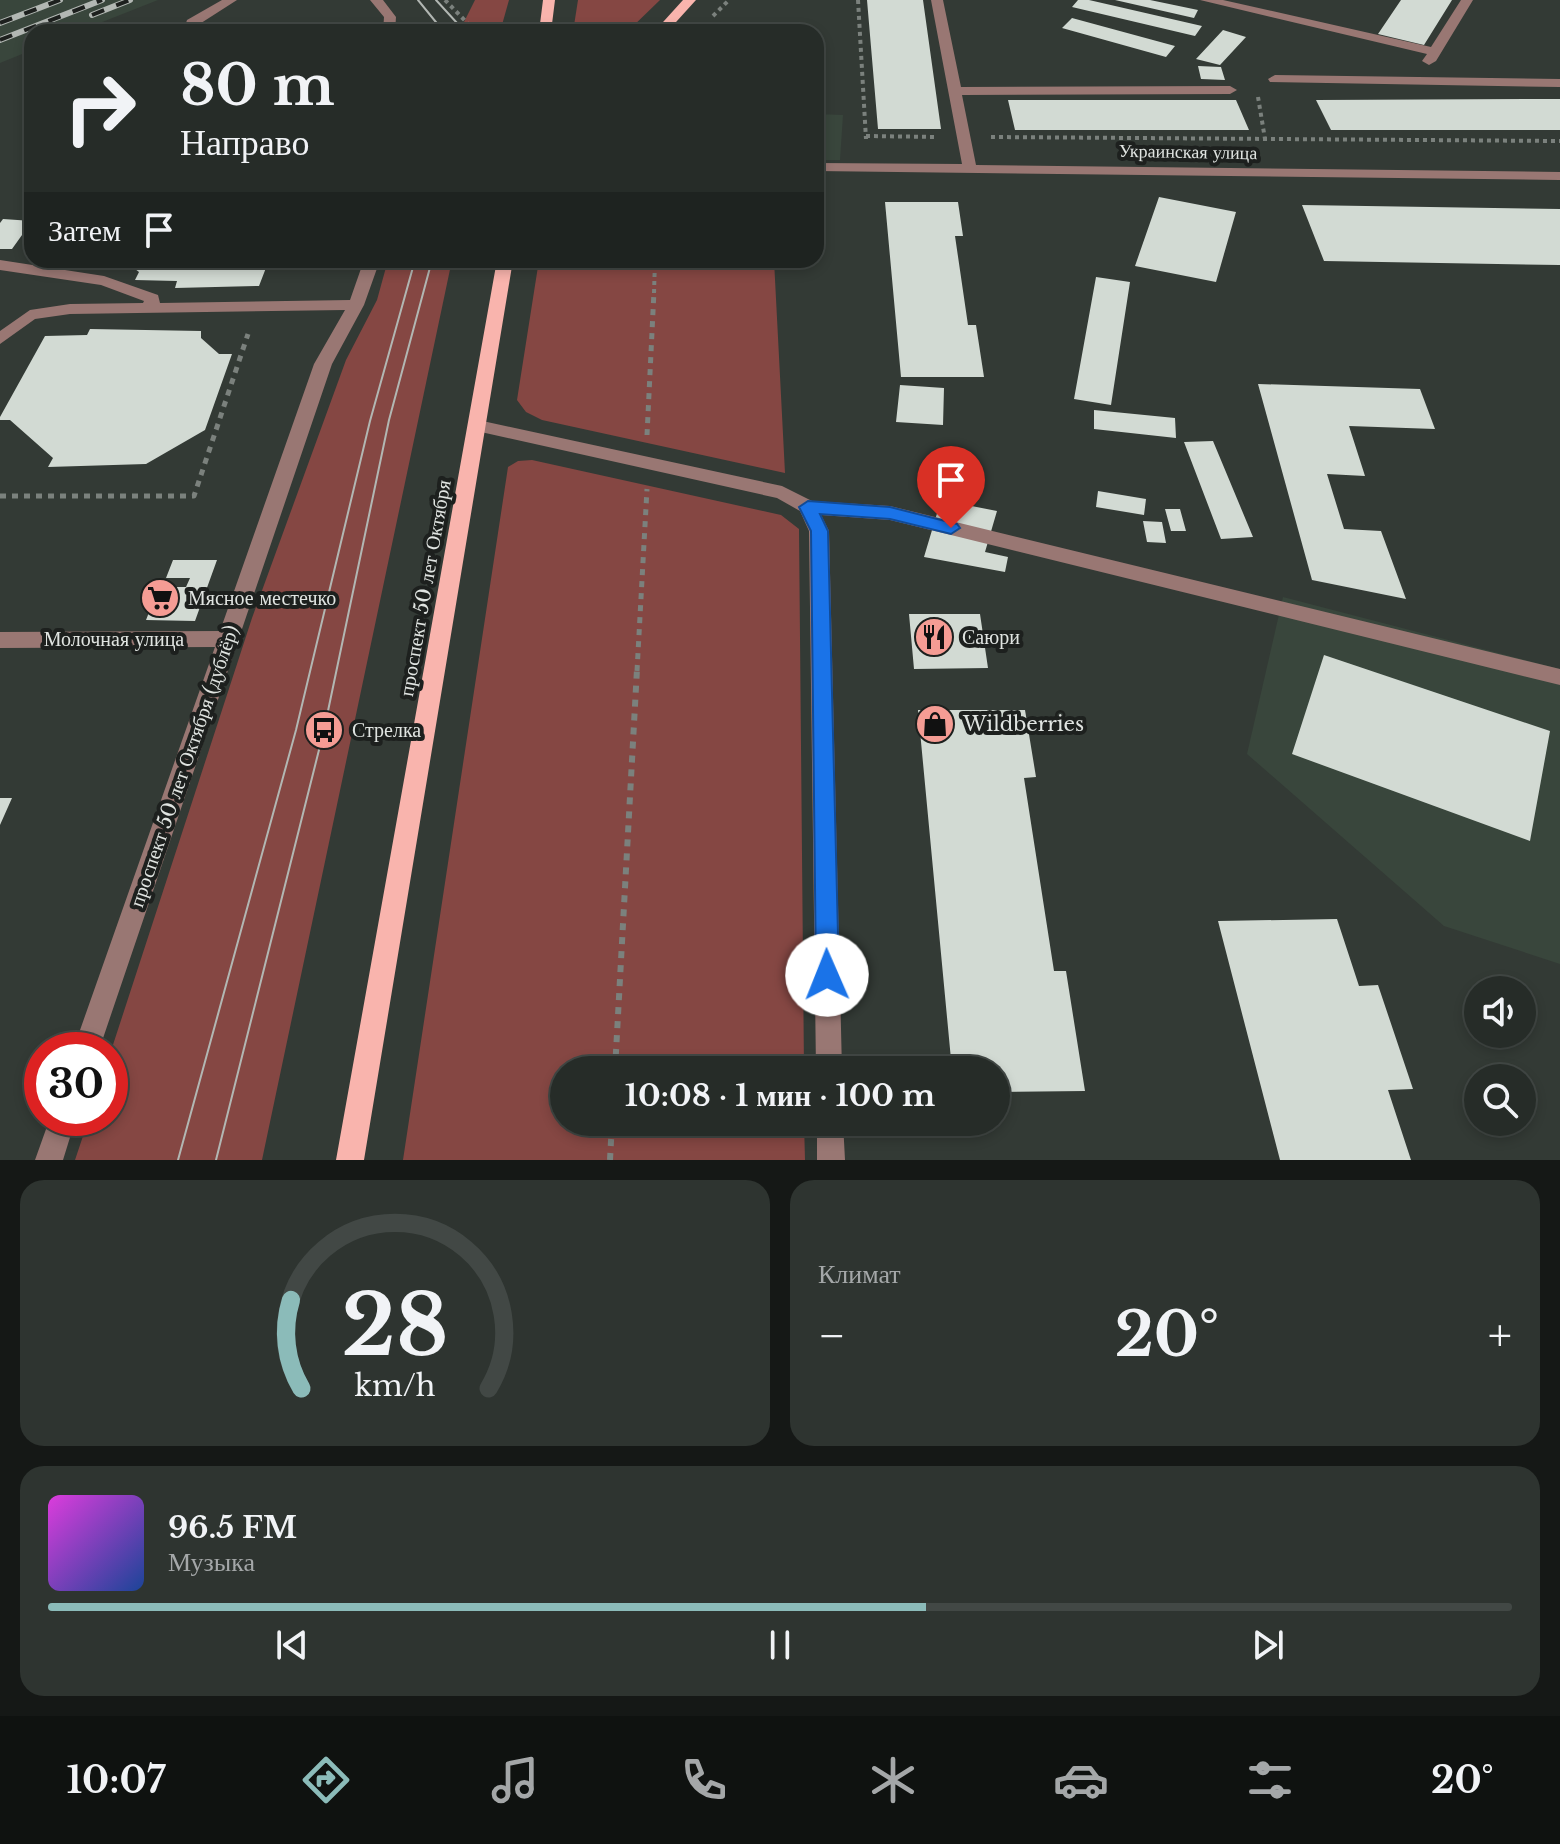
<!DOCTYPE html>
<html lang="ru">
<head>
<meta charset="utf-8">
<style>
  :root { --surface:#262c28; --page:#2e3430; --text:#f1f3f6; --muted:#a4a7a8; --line:#424845; --accent:#8bbbb9 }
  body { margin:0; font-family:"Libre Baskerville",serif; background:var(--page); color:var(--text); height:100vh; display:flex; flex-direction:column; font-size:30px; white-space:nowrap }
  * { box-sizing:border-box; margin:0 }
  p { font-size:26px; color:var(--muted) }
  .icon { flex:none; width:44px; height:44px; fill:none; stroke:currentColor; stroke-width:2; stroke-linecap:round; stroke-linejoin:round }
  .map { position:relative; height:1160px; overflow:hidden }
  .details { display:flex; flex-direction:column; gap:20px; padding:20px; background:#151816; flex:1 }
  .details>* { flex:none }
  .banner { position:absolute; left:24px; top:24px; width:800px; height:244px; border-radius:24px; box-shadow:0 4px 12px #0003,0 0 0 2px var(--line); background:#262c28; color:var(--text); overflow:hidden }
  .tools { position:absolute; left:1464px; top:976px; display:grid; gap:16px }
  .tools a { display:grid; place-items:center; width:72px; height:72px; border-radius:50%; background:var(--surface); box-shadow:0 4px 12px #0003,0 0 0 2px var(--line); font-size:40px }
  .speed { position:absolute; left:24px; top:1032px; display:flex; gap:16px; font-size:40px; font-weight:700; text-align:center }
  .speed>* { display:grid; place-content:center; width:104px; height:104px; border-radius:50%; background:var(--surface); box-shadow:0 4px 12px #0003,0 0 0 2px var(--line); line-height:1 }
  .speed .limit { border:12px solid #d22; background:#fff; color:#111 }
  .pin { position:absolute; display:grid; place-items:center; width:68px; height:68px; color:#fff; margin:-82px -34px; border-radius:50% 50% 50% 0; rotate:-45deg; box-shadow:0 0 8px #0007 }
  .pin .icon { rotate:45deg }
  .me { position:absolute; width:88px; margin:-44px; rotate:359deg; stroke-linejoin:round; filter:drop-shadow(0 0 6px #0008) }
  .turn { display:flex; align-items:center; gap:28px; height:168px; padding:0 24px; font-size:36px }
  .turn .icon { width:104px; height:104px; stroke-width:2.5 }
  .turn b { display:block; font-size:56px; line-height:68px }
  .then { display:flex; align-items:center; height:76px; padding:0 24px; background:#0003; gap:16px; font-size:30px }
  .big { font-size:60px; font-weight:800; line-height:1.1 }
  .details .card { flex:1; display:flex; flex-direction:column; justify-content:center; gap:12px; min-width:0; padding:0 28px; border-radius:24px; background:var(--page) }
  .details .dial { align-items:center; gap:0 }
  .dial svg { height:208px; overflow:visible; fill:none; stroke:var(--line); stroke-width:7; stroke-linecap:round; text-anchor:middle }
  .dial text { fill:var(--text); stroke:none }
  .song { display:flex; align-items:center; gap:24px }
  .cover { width:96px; height:96px; border-radius:12px; background:linear-gradient(135deg,hsl(300 70% 55%),hsl(220 70% 35%)) }
  .played { height:8px; border-radius:4px; background:linear-gradient(90deg,var(--accent) 60%,var(--line) 60%) }
  .keys { display:flex; justify-content:space-around; direction:ltr }
  .heat { display:flex; justify-content:space-between; align-items:center; font-size:44px; direction:ltr }
  .details .tiles { flex:1; display:grid; gap:20px; grid-template-columns:1fr 1fr }
  .card:last-child { grid-column:span 2 }
  .trip { position:absolute; left:550px; top:1056px; width:460px; height:80px; border-radius:40px; background:var(--surface); box-shadow:0 4px 12px #0003,0 0 0 2px var(--line); font-weight:800; line-height:80px; text-align:center }
  .dock { display:flex; height:128px; justify-content:space-around; align-items:center; background:#0f1210; color:var(--muted) }
  .dock .icon { width:56px; height:56px }
  .dock .current { color:var(--accent) }
  .dock b { font-size:36px; color:var(--text) }
  .map>svg:first-child { display:block }
  .built { fill:#39463c }
  .green { fill:#854743 }
  .building { fill:#d2dad3 }
  .lines { fill:none; stroke-linecap:round; stroke-linejoin:round }
  .path-far2 { stroke:#7b817d; stroke-width:4; stroke-dasharray:4 4; stroke-linecap:butt }
  .path-far1 { stroke:#7b817d; stroke-width:5; stroke-dasharray:6 6; stroke-linecap:butt }
  .path { stroke:#7b817d; stroke-width:6; stroke-dasharray:7 7; stroke-linecap:butt }
  .minor { fill:#997773; fill-rule:evenodd }
  .major { fill:#f9b4ad; fill-rule:evenodd }
  .tram { stroke:#b2b7b3; stroke-width:2 }
  .rail-casing { stroke:#b2b7b3; stroke-width:6 }
  .rail { stroke:#1d201e; stroke-width:4; stroke-dasharray:13; stroke-linecap:butt }
  .route { fill:#1a73e8; stroke:#114b97; stroke-width:2 }
  .labels { text-anchor:middle; dominant-baseline:central; stroke-width:8; stroke-linejoin:round; paint-order:stroke }
  .far-street-label { font-size:18px; fill:#e0e4e1; stroke:#1d201e }
  .street-label { font-size:20px; fill:#e0e4e1; stroke:#1d201e }
  .poi-label { font-size:20px; fill:#e0e4e1; stroke:#1d201e; text-anchor:start }
</style>
</head>
<body>
<div class="map">
<svg width="1560" height="1160" viewBox="0 0 1560 1160">
  <rect width="100%" height="100%" fill="#333a35"/>
  <path class="built" d="M0 0H158L77 32H32V50L0 63Z
    M816 114 843 115 840 160H816Z
    M1283 597 1560 669V964L1444 926 1247 754Z"/>
  <path class="green" d="M475 0H509L500 32H459Z
    M578 0H660L627 32H573Z
    M388 260H452L262 1160H75L89 1118H110V1054L252 618 346 360 377 300Z
    M539 260H774L785 473 542 420 526 412 517 400Z
    M532 460 781 515 799 529 804 1070H564V1122H804L805 1160H403L508 467 518 461Z"/>
  <path class="building" d="M867 0H923L941 129H878Z
    M1078 0H1089L1202 26 1195 36 1072 7Z
    M1115 0H1150L1198 10 1194 18Z
    M1401 0H1452L1424 45 1378 34Z
    M1072 18 1175 46 1166 57 1062 28Z
    M1223 30 1246 37 1220 65 1196 59Z
    M1198 66 1221 67 1225 80 1201 79Z
    M1551 99H1560V130H1331L1316 100Z
    M1008 100H1236L1249 130H1015Z
    M1159 197 1236 212 1216 282 1135 266Z
    M885 202H958L963 236H955L968 325H976L984 377H901Z
    M1302 205 1560 209V265L1324 261Z
    M3 219 32 221 12 249H0V223Z
    M123 260H269L259 286 175 288 177 281 135 280 139 272Z
    M1096 277 1130 282 1111 405 1074 399Z
    M90 329 201 331V338L219 354H232L205 430 146 464 48 467 53 458 10 420H0V417L45 336 87 335Z
    M1258 384 1420 389 1435 429 1349 426 1365 476 1327 474 1344 529 1381 531 1406 599 1312 580Z
    M900 385 944 388 943 425 896 422Z
    M1094 410 1175 418 1176 438 1094 429Z
    M1213 441 1253 537 1221 539 1184 442Z
    M1098 491 1146 499 1144 515 1096 507Z
    M941 500 997 511 985 552 1008 557 1005 572 924 557Z
    M1165 509H1180L1186 531H1171Z
    M1143 521 1162 522 1166 543 1147 542Z
    M173 560H217L195 621 146 620 159 587H186L190 578H166Z
    M909 614H980L988 668 914 669Z
    M1324 655 1550 731 1530 841 1292 754Z
    M918 710H1025L1036 777 1024 778 1054 971H1066L1085 1091 996 1092V1070H952Z
    M0 798H12L0 825Z
    M1337 919 1359 986 1378 985 1413 1089 1388 1090 1411 1160H1280L1218 921Z"/>
  <g class="lines">
    <path class="path-far2" d="M445 0 474 30H520
      M858 0 866 139
      M713 16 729 0
      M570 30 632 31
      M1258 97 1265 139
      M866 136 937 137
      M991 137 1560 141
      M654 293 655 260"/>
    <path class="path-far1" d="M647 435 654 291
      M0 496H194L248 334
      M637 671 647 489"/>
    <path class="path" d="M615 1070 637 669
      M610 1160 612 1122"/>
    <path class="minor" d="M222 0H237L198 25 195 32H183L187 20Z
      M370 0H383L396 17 395 32H383L384 17Z
      M931 0H943L961 87 1230 86 1237 90 1230 94 962 95 976 165 1560 172V180L816 171V163L962 164Z
      M1200 0H1223L1431 47 1461 0H1473L1436 61 1429 65 1422 61 1427 54Z
      M1275 75 1560 79V87L1270 82 1268 79Z
      M0 260 104 276 158 295 160 303 350 300 364 260H380L364 305 332 364 99 1050H73L215 647 0 648V632L220 631 314 364 345 310 70 314 35 319 0 344V331L30 310 70 304 143 303 144 301 101 285 0 270Z
      M478 420 782 486 812 501 890 506 1560 669V685L890 520 821 515 829 531 842 1070H816L809 531 800 511 777 498 472 430 469 426 472 422Z
      M50 1118H76L63 1160H35Z
      M817 1122H843L845 1160H817Z"/>
    <path class="major" d="M543 0H555L551 32H539Z
      M683 0H696L667 32H654Z
      M497 260H513L364 1160H336Z"/>
    <path class="tram" d="M418 0 444 32
      M436 0 457 23 460 32
      M178 1160 296 730 370 421 415 260
      M216 1160 324 730 389 420 432 260"/>
    <defs>
      <path id="rail" d="M92 15 130 0
        M0 23 60 0
        M0 40 102 0"/>
    </defs>
    <use href="#rail" class="rail-casing"/>
    <use href="#rail" class="rail"/>
  </g>
  <path class="route" d="M808 501 890 507 957 524 960 528 951 534 890 519 820 514 828 531 839 975 835 982 827 985 819 982 816 975 811 531 799 507Z"/>
  <defs>
    <symbol id="supermarket-disc" viewBox="-11 -11 22 22"><circle r="9.5" fill="#f59c94" stroke="#1d201e"/><path d="M-6-5.5h2.5l.6 2H6L4.5 2H-2.5L-4.4-4H-6ZM-1.5 3.2a1.3 1.3 0 1 0 .1 0ZM3 3.2a1.3 1.3 0 1 0 .1 0Z" fill="#111"/></symbol>
    <symbol id="restaurant-disc" viewBox="-11 -11 22 22"><circle r="9.5" fill="#f59c94" stroke="#1d201e"/><path d="M-5-6h1v4h1v-4h1v4h1v-4h1v5L-1.5 .5V6h-2V.5L-5-1ZM5-6V6H3V1.5H1.5Q1.5-4 5-6Z" fill="#111"/></symbol>
    <symbol id="shop-disc" viewBox="-11 -11 22 22"><circle r="9.5" fill="#f59c94" stroke="#1d201e"/><path d="M-5-2.5h2.3a2.7 3.5 0 0 1 5.4 0H5L5.5 6h-11ZM-1.5-2.5h3a1.5 2.3 0 0 0-3 0Z" fill="#111"/></symbol>
    <symbol id="bus-disc" viewBox="-11 -11 22 22"><circle r="9.5" fill="#f59c94" stroke="#1d201e"/><path d="M-5-6H5V4H4V6H2V4H-2V6H-4V4H-5ZM-3.5-4V0h7V-4ZM-3.5 1.2v1.5H-2V1.2ZM2 1.2v1.5H3.5V1.2Z" fill="#111"/></symbol>
  </defs>
  <g fill-rule="evenodd">
    <use href="#supermarket-disc" x="138" y="576" width="44" height="44"/>
    <use href="#restaurant-disc" x="912" y="615" width="44" height="44"/>
    <use href="#shop-disc" x="913" y="702" width="44" height="44"/>
    <use href="#bus-disc" x="302" y="708" width="44" height="44"/>
  </g>
  <g class="labels">
    <g class="far-street-label">
      <text transform="translate(1188 152) rotate(1)">Украинская улица</text>
    </g>
    <g class="street-label">
      <text transform="translate(425 588) rotate(-80)">проспект 50 лет Октября</text>
      <text x="114" y="639">Молочная улица</text>
      <text transform="translate(184 766) rotate(-71)">проспект 50 лет Октября (дублёр)</text>
    </g>
    <g class="poi-label">
      <text x="188" y="598">Мясное местечко</text>
      <text x="962" y="637">Саюри</text>
      <text x="963" y="724">Wildberries</text>
      <text x="352" y="730">Стрелка</text>
    </g>
  </g>
</svg>
<div class="tools">
<a><svg class="icon" aria-label="sound" viewBox="0 0 24 24"><path d="M4 9h4l5-4v14l-5-4H4zM17 9q2 3 0 6"/></svg></a>
<a><svg class="icon" aria-label="search" viewBox="0 0 24 24"><circle cx="10" cy="10" r="6"/><path d="M15 15l6 6"/></svg></a>
</div>
<div class="speed"><div class="limit">30</div></div>
<div class="pin" style="left:951px;top:528px;background:#d93025"><svg class="icon" aria-label="arrive" viewBox="0 0 24 24"><path d="M6 21V4h12l-3 4 3 4H6"/></svg></div>
<svg class="me" style="left:827px;top:975px" viewBox="-20 -20 40 40"><circle r="19" fill="#fff"/><path d="M0-13L10 11 0 6-10 11z" fill="#1a73e8"/></svg>
<div class="trip">10:08 · 1 мин · 100 m</div>
<div class="banner">
<div class="turn"><svg class="icon" aria-label="right" viewBox="0 0 24 24"><path d="M7 20v-9h11M14 6l5 5-5 5"/></svg><div><b>80 m</b>Направо</div></div>
<div class="then">Затем<svg class="icon" aria-label="arrive" viewBox="0 0 24 24"><path d="M6 21V4h12l-3 4 3 4H6"/></svg></div>
</div>
</div>
<section class="details">
<div class="tiles">
<div class="card dial"><svg viewBox="0 0 100 80">
<path d="M14 69A42 42 0 1 1 86 69"/>
<path d="M14 69A42 42 0 0 1 10 35" stroke="#8bbbb9"/>
<text x="50" y="56" font-size="32" font-weight="700">28</text>
<text x="50" y="72" font-size="11">km/h</text>
</svg></div>
<div class="card"><p>Климат</p>
<div class="heat"><a>−</a><b class="big">20°</b><a>+</a></div>
</div>
<div class="card">
<div class="song"><i class="cover"></i><div><b>96.5 FM</b><p>Музыка</p></div></div>
<div class="played"></div>
<div class="keys"><svg class="icon" aria-label="previous" viewBox="0 0 24 24"><path d="M18 5L8 12l10 7zM5 5v14"/></svg><svg class="icon" aria-label="pause" viewBox="0 0 24 24"><path d="M8 5v14M16 5v14"/></svg><svg class="icon" aria-label="next" viewBox="0 0 24 24"><path d="M6 5l10 7-10 7zM19 5v14"/></svg></div>
</div>
</div>
</section>
<nav class="dock">
<b>10:07</b>
<svg class="icon current" aria-label="directions" viewBox="0 0 24 24"><path d="M12 3l9 9-9 9-9-9zM9 14v-3h6M13 9l2 2-2 2"/></svg>
<svg class="icon" aria-label="music" viewBox="0 0 24 24"><path d="M9 18V5l10-2v13"/><circle cx="6" cy="18" r="3"/><circle cx="16" cy="16" r="3"/></svg>
<svg class="icon" aria-label="phone" viewBox="0 0 24 24"><path d="M5 4h4l2 5-3 2q2 4 5 5l2-3 5 2v4C11 20 4 13 5 4z"/></svg>
<svg class="icon" aria-label="climate" viewBox="0 0 24 24"><path d="M12 3v18M4 7l16 10M4 17L20 7"/></svg>
<svg class="icon" aria-label="car" viewBox="0 0 24 24"><path d="M5 17H2v-5l4-1 3-4h7l3 4 3 1v5h-3M9 17h6M6 11h13"/><circle cx="7" cy="17" r="2"/><circle cx="17" cy="17" r="2"/></svg>
<svg class="icon" aria-label="filters" viewBox="0 0 24 24"><path d="M4 7h16M4 17h16"/><circle cx="9" cy="7" r="2"/><circle cx="15" cy="17" r="2"/></svg>
<b>20°</b>
</nav>
</body>
</html>
